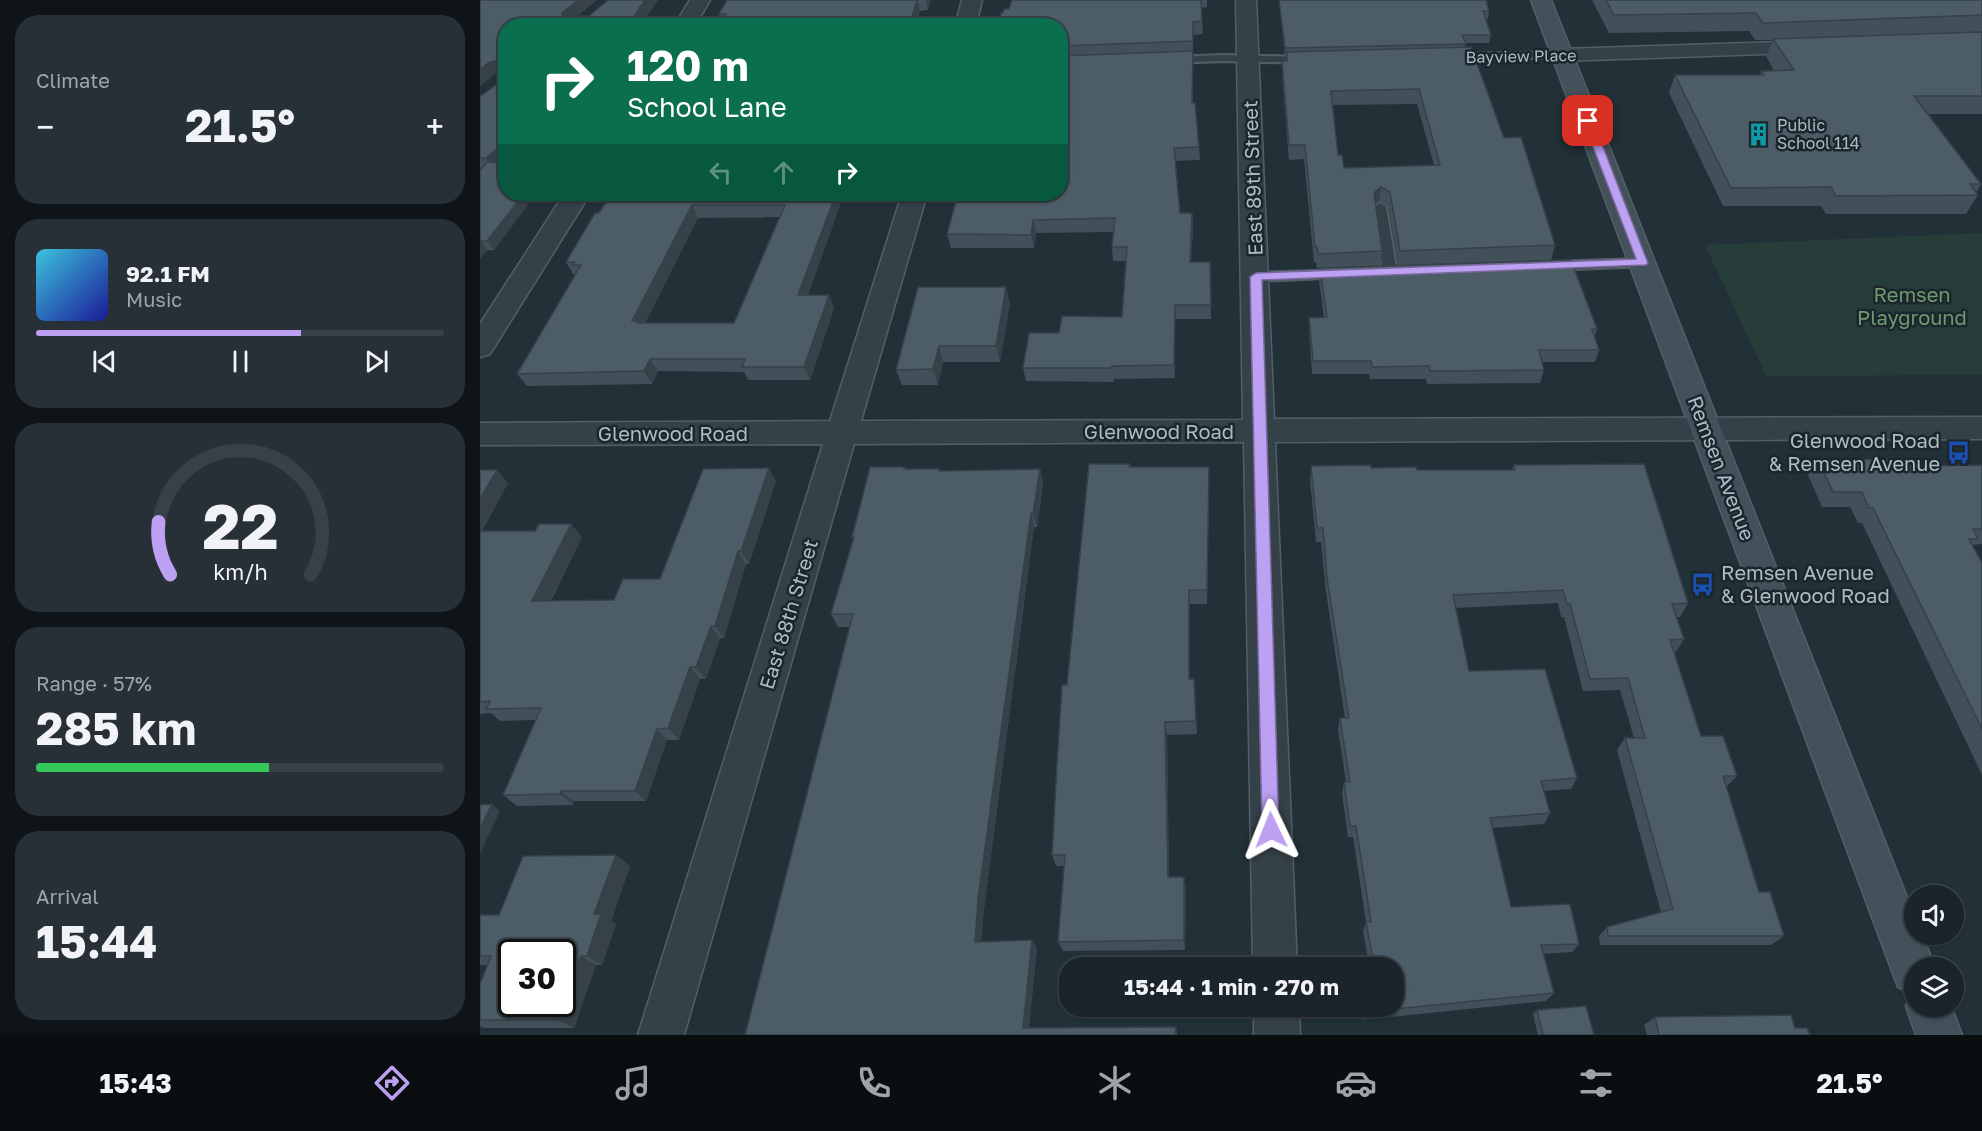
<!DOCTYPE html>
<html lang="en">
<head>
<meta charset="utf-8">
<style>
  :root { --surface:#1a242a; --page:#273036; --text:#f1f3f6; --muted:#9fa4a8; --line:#384147; --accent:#bca0f2 }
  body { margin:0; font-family:"Golos Text",sans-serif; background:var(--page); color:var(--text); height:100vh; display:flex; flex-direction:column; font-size:22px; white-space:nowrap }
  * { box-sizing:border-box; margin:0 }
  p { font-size:20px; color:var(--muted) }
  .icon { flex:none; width:33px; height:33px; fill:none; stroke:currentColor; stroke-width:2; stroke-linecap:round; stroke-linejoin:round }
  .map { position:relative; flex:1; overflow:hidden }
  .sheet { display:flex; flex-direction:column; gap:15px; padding:15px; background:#0e1417; width:480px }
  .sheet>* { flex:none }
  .hud { position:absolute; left:18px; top:18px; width:570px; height:183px; border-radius:24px; box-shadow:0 2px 4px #0004,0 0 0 2px var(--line); background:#0b6e4f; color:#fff; overflow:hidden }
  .tools { position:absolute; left:1424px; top:885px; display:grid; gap:12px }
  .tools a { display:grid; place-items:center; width:60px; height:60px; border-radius:50%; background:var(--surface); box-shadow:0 2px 4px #0004,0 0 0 2px var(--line); font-size:30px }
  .speed { position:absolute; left:18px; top:939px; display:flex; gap:12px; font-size:30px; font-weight:700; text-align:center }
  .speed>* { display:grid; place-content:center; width:78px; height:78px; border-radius:50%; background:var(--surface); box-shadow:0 2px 4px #0004,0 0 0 2px var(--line); line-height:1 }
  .speed .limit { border:3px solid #111; border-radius:9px; background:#fff; color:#111 }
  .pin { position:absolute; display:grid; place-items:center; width:51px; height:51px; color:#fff; margin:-26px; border-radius:12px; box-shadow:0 3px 9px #0006 }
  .me { position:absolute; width:66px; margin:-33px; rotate:358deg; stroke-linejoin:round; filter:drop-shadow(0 0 4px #0008) }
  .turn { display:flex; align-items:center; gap:21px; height:126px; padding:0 30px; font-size:27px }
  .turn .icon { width:78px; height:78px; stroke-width:2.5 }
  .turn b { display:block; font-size:42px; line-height:51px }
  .lanes { display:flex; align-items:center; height:57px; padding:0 30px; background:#0003; justify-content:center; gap:30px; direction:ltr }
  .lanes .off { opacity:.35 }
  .big { font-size:45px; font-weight:700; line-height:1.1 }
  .sheet .card { flex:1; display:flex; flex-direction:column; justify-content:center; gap:9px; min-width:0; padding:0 21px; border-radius:24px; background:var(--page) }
  .sheet .dial { align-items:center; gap:0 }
  .dial svg { height:156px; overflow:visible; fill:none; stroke:var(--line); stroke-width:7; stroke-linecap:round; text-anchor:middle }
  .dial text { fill:var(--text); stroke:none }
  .song { display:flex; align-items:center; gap:18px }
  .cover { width:72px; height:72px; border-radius:9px; background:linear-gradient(135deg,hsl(190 70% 55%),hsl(240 70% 35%)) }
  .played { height:6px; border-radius:3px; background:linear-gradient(90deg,var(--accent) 65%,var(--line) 65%) }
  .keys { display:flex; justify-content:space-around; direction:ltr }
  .heat { display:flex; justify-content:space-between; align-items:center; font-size:33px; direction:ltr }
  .charge { height:9px; border-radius:4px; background:linear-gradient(90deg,#34c759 57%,var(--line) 0) }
  .trip { position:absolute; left:579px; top:957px; width:345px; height:60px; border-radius:24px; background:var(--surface); box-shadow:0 2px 4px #0004,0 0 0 2px var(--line); font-weight:700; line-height:60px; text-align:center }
  .dock { display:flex; height:96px; justify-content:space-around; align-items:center; background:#0a0e11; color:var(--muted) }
  .dock .icon { width:42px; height:42px }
  .dock .on { color:var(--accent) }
  .dock b { font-size:27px; color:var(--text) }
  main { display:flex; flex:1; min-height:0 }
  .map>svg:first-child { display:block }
  .green { fill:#273d39 }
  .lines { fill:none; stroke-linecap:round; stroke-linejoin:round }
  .service-casing { stroke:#535f66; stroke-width:4 }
  .minor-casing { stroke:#535f66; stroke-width:3 }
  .secondary-casing { stroke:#535f66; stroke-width:3 }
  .service { fill:#354149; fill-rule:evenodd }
  .minor { fill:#354149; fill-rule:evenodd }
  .secondary { fill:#43515b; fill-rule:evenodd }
  .wall { fill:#425059; fill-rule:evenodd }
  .shaded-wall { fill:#364148 }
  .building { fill:#4d5d67; stroke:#364148; stroke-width:1.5; fill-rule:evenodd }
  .route { fill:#bca0f2; stroke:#7a689d; stroke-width:1.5 }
  .labels { text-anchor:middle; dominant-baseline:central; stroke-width:5; stroke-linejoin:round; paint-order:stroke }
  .far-street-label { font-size:16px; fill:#b0bcc5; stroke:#1b262d }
  .far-poi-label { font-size:16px; fill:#b0bcc5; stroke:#1b262d; text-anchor:start }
  .street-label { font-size:20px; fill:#b0bcc5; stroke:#1b262d }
  .park-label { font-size:20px; fill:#709a70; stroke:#1b262d }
  .poi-label { font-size:20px; fill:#b0bcc5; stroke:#1b262d; text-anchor:end }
</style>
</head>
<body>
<main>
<section class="sheet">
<div class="card"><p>Climate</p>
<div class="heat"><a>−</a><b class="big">21.5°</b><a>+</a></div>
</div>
<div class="card">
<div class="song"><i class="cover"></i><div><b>92.1 FM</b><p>Music</p></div></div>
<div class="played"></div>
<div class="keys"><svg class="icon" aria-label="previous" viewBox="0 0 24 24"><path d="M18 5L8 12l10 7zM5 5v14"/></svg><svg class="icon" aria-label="pause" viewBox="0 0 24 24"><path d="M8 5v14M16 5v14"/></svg><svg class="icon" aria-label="next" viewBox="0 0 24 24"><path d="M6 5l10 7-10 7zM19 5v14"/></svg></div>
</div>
<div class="card dial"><svg viewBox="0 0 100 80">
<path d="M14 69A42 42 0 1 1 86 69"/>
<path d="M14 69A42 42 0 0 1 8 42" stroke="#bca0f2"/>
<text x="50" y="56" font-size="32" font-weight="700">22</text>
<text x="50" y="72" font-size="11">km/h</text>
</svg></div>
<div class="card"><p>Range · 57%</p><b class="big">285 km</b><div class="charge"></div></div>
<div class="card"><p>Arrival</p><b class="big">15:44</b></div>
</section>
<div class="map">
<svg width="1502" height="1035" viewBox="0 0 1502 1035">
  <rect width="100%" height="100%" fill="#223038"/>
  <path class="green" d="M1502 233V375L1286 376 1225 245Z"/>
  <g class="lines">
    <defs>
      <path id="service" d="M1082 52 1086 53V57L974 60 969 57 974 54Z
        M743 55 828 57 833 60 828 63 743 61 692 63 687 60 692 57Z
        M900 203 906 207 917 273 910 277 903 273 894 207Z
        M1162 259 1167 260 1169 263 1167 266 1070 270 1063 266 1070 262Z
        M862 270 867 271 869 274 867 277 776 281 769 277 776 273Z"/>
      <path id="minor" d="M210 0H230L215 26H194Z
        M482 0H502L496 26H475Z
        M756 0H776L794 419 1502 417V439L795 442 817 968H773L764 442 374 444 204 1035H158L343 444 0 445V423L350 421 422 194H447L381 421 763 420Z
        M1333 41 1341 42 1344 47 1341 52 1082 61 1074 60 1071 55 1074 50 1082 49Z
        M84 194H110L10 354 0 357V324Z
        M774 1006H819L820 1035H774Z"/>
      <path id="secondary" d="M1051 0H1071L1434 915V934H1442L1455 968H1434V1006H1471L1482 1035H1436L1426 1006 1431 992 1418 987 1412 971Z"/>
    </defs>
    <use href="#service" class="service-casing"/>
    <use href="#minor" class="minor-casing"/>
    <use href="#secondary" class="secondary-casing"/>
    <use href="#service" class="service"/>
    <use href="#minor" class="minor"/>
    <use href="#secondary" class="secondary"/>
  </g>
  <path class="wall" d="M0 0H117L97 16H109L178 0 160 26H26V159L22 163 26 194H56L14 250H7L0 259V171L2 169H0V96L2 95 21 81V72L17 73Z
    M247 0H451L448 10 440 11 436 26H239L242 21 239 14Z
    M532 0H727V7L721 8 723 34 713 35V103L719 147 720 160 695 161 700 213H712L713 227 711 262H730L731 319H695V378L634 379V382L546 381 543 368 579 333 642 317 646 261H633L632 247 633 232 556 233 554 248H471L467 234 580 194V26L523 13 529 9Z
    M799 0H1006L1009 11 1008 19H1005L1011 35 1009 43H985V48L1024 138 1075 245 1071 260 1117 329 1115 336 1119 350 1115 362H1062L1064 370 1060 383 947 384 946 379H890L889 374H832L829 330V318L844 317 839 281 840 268 918 266 908 207 899 201 895 204 902 251 900 266 837 268 836 262H834L824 159 809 160 802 75V61H806V55L805 56ZM937 104 954 165 864 168 858 155 853 105Z
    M1112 0H1502V114H1448L1501 184 1496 193 1498 195 1486 214H1346L1341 206H1243L1189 93 1195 75H1280L1281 71H1294L1286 56 1293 40H1275L1269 31 1129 33Z
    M131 194H364L328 295H349L354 308 330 380H268L264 372 178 371 172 384 47 386 37 374 95 275 93 274 86 262 119 213ZM299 217 254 323H165L218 218Z
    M530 303 520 362H463L458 385H422L416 370Z
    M1338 460 1432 466 1502 465V544L1492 545 1502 563V775L1382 523H1378L1370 507H1342L1328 475Z
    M650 464V467L729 482 727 604H710V679H714L717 734 687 735 689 877 706 887 705 950 583 951 578 942 585 866H576L572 855Z
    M1034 465 1208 603 1200 617H1197L1204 639 1196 652H1194L1221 736 1257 776 1246 787 1279 892 1304 936 1291 945H1120L1119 936 1127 927 1181 912 1137 750 1145 738H1154L1140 690 1103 691 1084 617H1081L1078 603 976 608 989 671 1097 778 1091 789 1064 791 1070 813 1064 824 1012 828 1031 907 1099 944 1092 952 1063 954 1074 993 1066 1001 882 1020 880 1006H914V968H877L878 966 889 965 883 931 886 922 873 837H868L862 793 864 782H866L858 730 860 718H865L846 592 841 542H836L830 480 831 466 937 470H1032Z
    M425 467V469L460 471 560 469 563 483 557 527H554L504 909 501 941 557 948 549 1027H696L697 1035H265L370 627H358L351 614 373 540 372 537Z
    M0 470H17L28 483 2 531 102 537 71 601 134 600 180 579 296 481 269 564H266L244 638H240L226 679H220L199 740H187L166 801H94L93 805 37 806 23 795 56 720 20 721 11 713 0 714Z
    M136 855 150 866 131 921 136 924 122 965H116L94 1028H4L0 1026V984L8 965H0V915H19Z
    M1057 1010 1114 1035H1058L1053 1014Z
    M1175 1017 1315 1028 1330 1035H1167L1164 1025Z"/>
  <path class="shaded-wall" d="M98 0H117L88 24 82 16V13Z
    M165 0H178L160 26H147Z
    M437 0 440 11 436 26H429Z
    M446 0H451L448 10Z
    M21 60 26 72 17 73 0 86V69L10 62Z
    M26 141V159L13 170 6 158Z
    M901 187 899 201 892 207 894 193Z
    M44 194H56L14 250 7 241Z
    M356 194H364L323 308 318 295Z
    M212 205 218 218 162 328 152 321Z
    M712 213 713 227 710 276V262Z
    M553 220 556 233 554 248 551 235Z
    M0 240 7 250 0 259Z
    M526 287 530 303 520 362 516 346Z
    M349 295 354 308 330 380 324 367Z
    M695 305V378L694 365Z
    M459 346 463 362 458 385 453 369Z
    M170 359 178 371 172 384 164 371Z
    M729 467V482L727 604V590Z
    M289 468 296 481 269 564 261 551Z
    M560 469 563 483 557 527 553 514Z
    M17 470 28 483 0 534V499Z
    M551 513 554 527 504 909 500 950 495 942 498 899Z
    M91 524 102 537 64 613 52 601Z
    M258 551 266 564 244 638 235 626Z
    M709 590 710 604V692L709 679Z
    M231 626 240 638 226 679 216 667Z
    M210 667 220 679 199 740 188 728Z
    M685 722 687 735 689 887 688 877Z
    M177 729 187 740 166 801 155 791Z
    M81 791 94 801 93 805 80 794Z
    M12 804 20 811 0 854V829Z
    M136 855 150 866 131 921 136 924 122 965 107 956 114 914Z
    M704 877 706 887 705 950 704 940Z
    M552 940 557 948 548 1035 543 1028Z
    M101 956 116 965 94 1028 77 1020Z"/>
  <path class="building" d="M0 0H98L82 13V16H109L128 0H165L147 26H26V141L6 158H0V96L2 95 21 81V60L10 62 0 69Z
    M247 0H437L429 26H239L246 14H239Z
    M532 0H721L722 21 713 22V41L580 46V26H518L521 13H523L524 9H529Z
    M799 0H1006L1009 11H1003L1011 35H982L986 44 805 48Z
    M1126 0H1502V15L1283 23 1276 13 1134 15Z
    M1502 32V96H1434L1501 184H1490L1498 195 1356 196 1351 187 1251 188 1195 75H1284L1281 71 1314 70 1293 39Z
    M991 47 1024 138 1041 137 1075 245 920 251 910 192 901 187 894 193 902 251 838 254 837 247H835L825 145H809L802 61H807V52ZM939 89 960 165 864 168 862 155H858L851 91Z
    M713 51 712 103H715L719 147 694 148 700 213H712L710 262H730L731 305H695L694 365 632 366V368H543L549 333H579L582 316 642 317 647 247H632L635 218 553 220 551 235 467 234 478 194H580V56Z
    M7 162 26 163V194H44L7 241H0V171Z
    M131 194H356L318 295H349L324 367H262L265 359H170L164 371 37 374 101 265H92L95 262H86L115 213H119ZM212 205H305L254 323H157L158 321H152Z
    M1091 260 1117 329H1112L1119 350H1059L1064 370 950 371 949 366 892 367 891 361H833L829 318 847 317 840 268Z
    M438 287H526L516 346H459L453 369 416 370Z
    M1428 459 1432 466 1502 465V529H1493L1498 539H1489L1502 563V729L1393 508H1389L1382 492H1353L1338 460Z
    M609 464H650L649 467H729L727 590H709V679H714L716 721 685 722 688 877H704V940L578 942 585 855H572L577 764 582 685H587Z
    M1164 464 1208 603 1192 604 1204 639 1190 640 1221 736H1243L1257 776H1243L1279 892H1290L1304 936H1128L1127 927 1193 909 1145 738H1165L1148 678 1110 679 1090 604H1087L1083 590 973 595 989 671 1065 669 1097 778 1061 781 1070 813 1010 818 1031 907 1090 904 1099 944 1061 945 1074 993 885 1012 884 1006H914V968H878V966L894 965 886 922H891L876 826H870L864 782H870L860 718H869L847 578 843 528H837L831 466 891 465V468L936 467 937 470H1035L1034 465Z
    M390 467H425L424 469H459V471L560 469 553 514 551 513 498 899 495 942 552 940 543 1028 696 1027 695 1035H265L373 614H351L374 537H372Z
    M289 468 261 551H258L235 626H231L216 667H210L188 728 177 729 155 791H81L80 794 23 795 61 708 6 709 10 701 0 702V531H55L59 524H91L52 601 134 600 143 579H180L223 469Z
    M0 470H17L0 499Z
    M12 804 0 829V805Z
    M136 855 114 914H121L107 956H101L77 1020H0V984L11 956H0V915H19L43 856ZM32 952H82V1004H32Z
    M1106 1006 1114 1035H1063L1057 1010Z
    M1311 1015 1315 1028H1327L1330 1035H1179L1175 1017Z"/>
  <path class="route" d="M1105 119 1113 121 1168 263 1166 265 782 280 799 830 797 835 791 838 785 835 782 830 770 277 776 273 1156 259 1103 121Z"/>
  <defs>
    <symbol id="building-bare" viewBox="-9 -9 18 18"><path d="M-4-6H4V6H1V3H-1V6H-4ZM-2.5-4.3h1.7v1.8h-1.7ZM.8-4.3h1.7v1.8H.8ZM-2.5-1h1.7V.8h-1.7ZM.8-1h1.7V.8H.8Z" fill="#0f9aa8" stroke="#1b262d" stroke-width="2.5" paint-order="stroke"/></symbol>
    <symbol id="bus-bare" viewBox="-9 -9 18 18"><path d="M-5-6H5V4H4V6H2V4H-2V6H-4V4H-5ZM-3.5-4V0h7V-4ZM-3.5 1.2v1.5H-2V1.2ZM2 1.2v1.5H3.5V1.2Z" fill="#1a4fb4" stroke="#1b262d" stroke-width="2.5" paint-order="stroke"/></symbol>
  </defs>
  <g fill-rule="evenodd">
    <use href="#building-bare" x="1262" y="118" width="33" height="33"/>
    <use href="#bus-bare" x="1462" y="436" width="33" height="33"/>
    <use href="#bus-bare" x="1206" y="568" width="33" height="33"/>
  </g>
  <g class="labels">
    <g class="far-street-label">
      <text transform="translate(1041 56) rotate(-1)">Bayview Place</text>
    </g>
    <g class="far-poi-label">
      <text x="1297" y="125">Public<tspan x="1297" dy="18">School 114</tspan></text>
    </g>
    <g class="street-label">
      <text transform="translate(772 178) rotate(-92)">East 89th Street</text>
      <text x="679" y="431">Glenwood Road</text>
      <text x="193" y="433">Glenwood Road</text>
      <text transform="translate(1242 468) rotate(69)">Remsen Avenue</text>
      <text transform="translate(308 614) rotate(-73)">East 88th Street</text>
    </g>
    <g class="park-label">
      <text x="1432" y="294">Remsen<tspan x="1432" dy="23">Playground</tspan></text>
    </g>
    <g class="poi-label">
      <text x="1460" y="440">Glenwood Road<tspan x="1460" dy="23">&amp; Remsen Avenue</tspan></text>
      <text x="1241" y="572" text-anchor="start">Remsen Avenue<tspan x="1241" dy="23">&amp; Glenwood Road</tspan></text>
    </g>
  </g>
</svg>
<div class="tools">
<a><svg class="icon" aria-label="sound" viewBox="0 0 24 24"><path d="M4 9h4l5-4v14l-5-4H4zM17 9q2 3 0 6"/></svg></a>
<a><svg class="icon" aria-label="layers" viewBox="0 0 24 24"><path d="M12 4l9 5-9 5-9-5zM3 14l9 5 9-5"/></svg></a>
</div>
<div class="speed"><div class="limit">30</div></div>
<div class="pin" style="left:1108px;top:121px;background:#d93025"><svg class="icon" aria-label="arrive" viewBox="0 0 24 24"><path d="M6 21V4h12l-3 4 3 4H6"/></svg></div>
<svg class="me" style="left:791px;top:830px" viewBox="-20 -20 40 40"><path d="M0-17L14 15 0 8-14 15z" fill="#bca0f2" stroke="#fff" stroke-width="4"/></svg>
<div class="trip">15:44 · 1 min · 270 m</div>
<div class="hud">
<div class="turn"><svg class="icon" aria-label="right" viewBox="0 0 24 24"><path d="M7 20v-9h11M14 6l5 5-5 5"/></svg><div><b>120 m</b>School Lane</div></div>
<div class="lanes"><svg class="icon off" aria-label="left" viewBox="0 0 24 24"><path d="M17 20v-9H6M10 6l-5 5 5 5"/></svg><svg class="icon off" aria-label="ahead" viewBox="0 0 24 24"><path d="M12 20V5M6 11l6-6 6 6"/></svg><svg class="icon" aria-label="right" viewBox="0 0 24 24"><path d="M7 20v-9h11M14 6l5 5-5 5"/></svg></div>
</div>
</div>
</main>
<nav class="dock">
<b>15:43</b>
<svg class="icon on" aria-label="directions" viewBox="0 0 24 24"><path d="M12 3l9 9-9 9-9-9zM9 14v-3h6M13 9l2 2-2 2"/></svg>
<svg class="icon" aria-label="music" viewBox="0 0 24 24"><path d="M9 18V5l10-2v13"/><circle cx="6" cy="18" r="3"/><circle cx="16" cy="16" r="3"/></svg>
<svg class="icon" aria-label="phone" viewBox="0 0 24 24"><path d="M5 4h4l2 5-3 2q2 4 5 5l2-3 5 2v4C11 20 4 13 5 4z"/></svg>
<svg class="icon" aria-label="climate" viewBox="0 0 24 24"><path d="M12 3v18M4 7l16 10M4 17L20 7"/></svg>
<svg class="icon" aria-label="car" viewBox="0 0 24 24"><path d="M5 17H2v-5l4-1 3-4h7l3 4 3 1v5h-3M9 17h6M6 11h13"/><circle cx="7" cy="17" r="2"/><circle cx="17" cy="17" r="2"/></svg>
<svg class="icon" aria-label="filters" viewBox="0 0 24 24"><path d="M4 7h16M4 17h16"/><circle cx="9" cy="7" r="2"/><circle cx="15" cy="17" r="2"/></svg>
<b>21.5°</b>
</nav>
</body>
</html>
